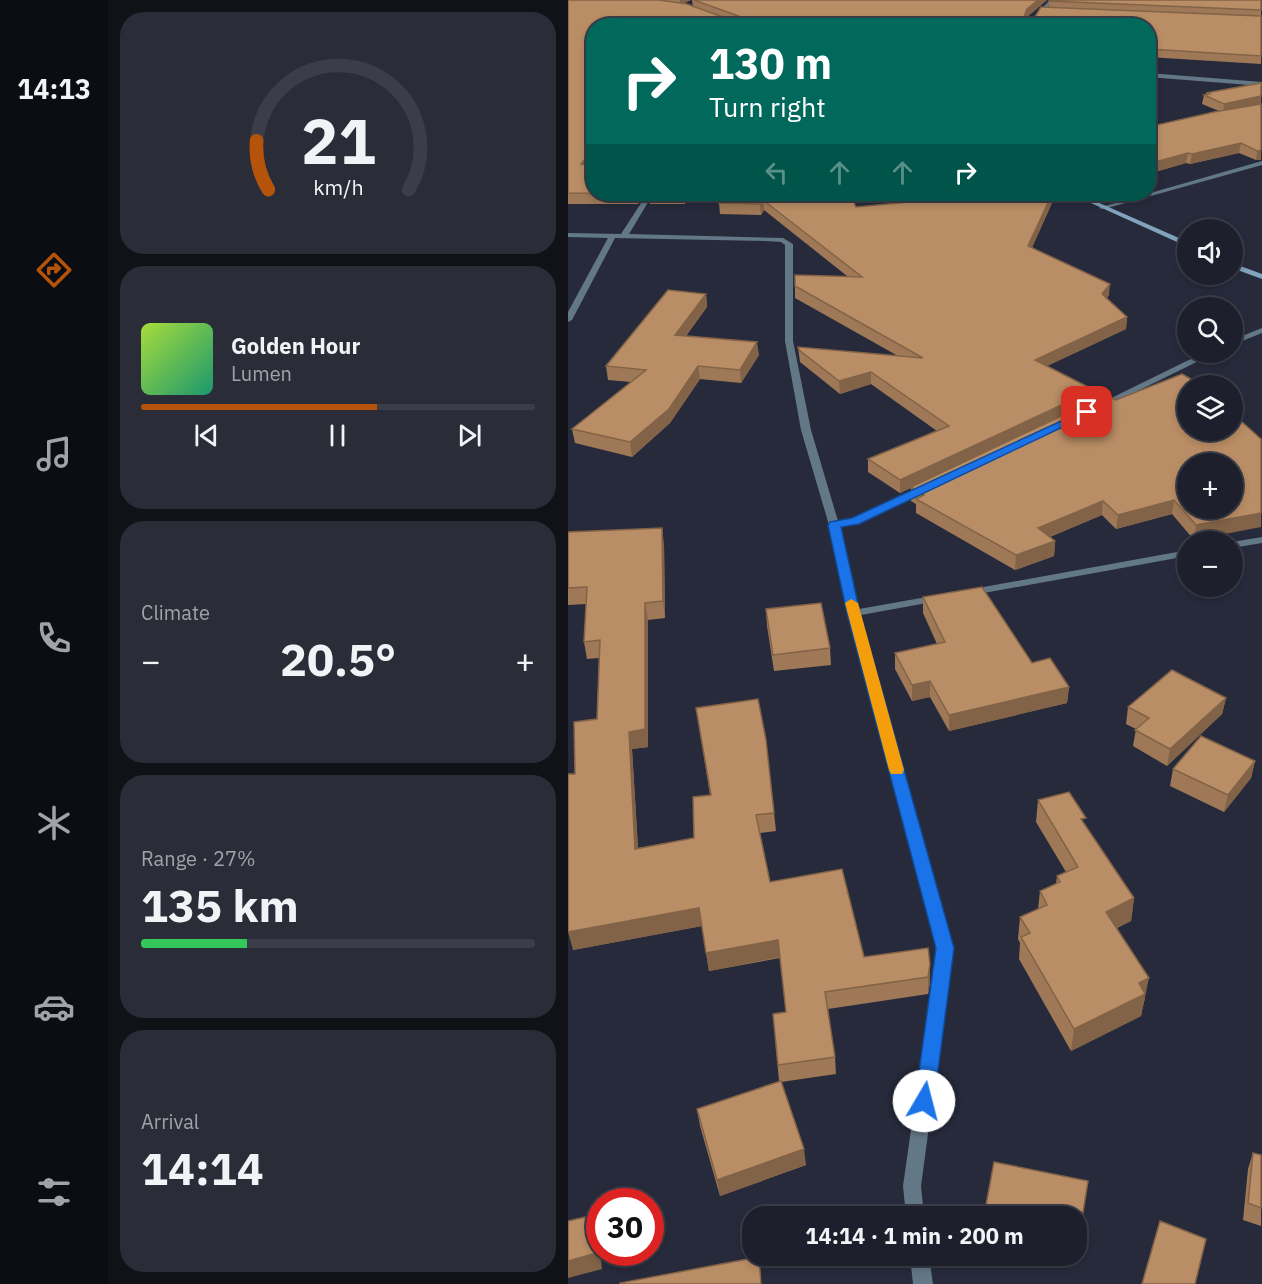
<!DOCTYPE html>
<html lang="en">
<head>
<meta charset="utf-8">
<style>
  :root { --surface:#1d202c; --page:#2a2d38; --text:#f1f3f6; --muted:#a0a3a9; --line:#3b3e48; --accent:#b45309 }
  body { margin:0; font-family:"IBM Plex Sans",sans-serif; background:var(--page); color:var(--text); height:100vh; display:flex; flex-direction:column; font-size:22px; white-space:nowrap }
  * { box-sizing:border-box; margin:0 }
  p { font-size:20px; color:var(--muted) }
  .icon { flex:none; width:33px; height:33px; fill:none; stroke:currentColor; stroke-width:2; stroke-linecap:round; stroke-linejoin:round }
  .map { position:relative; flex:1; overflow:hidden }
  .details { display:flex; flex-direction:column; gap:12px; padding:12px; background:#101218; width:460px }
  .details>* { flex:none }
  .hud { position:absolute; left:18px; top:18px; width:570px; height:183px; border-radius:24px; box-shadow:0 3px 9px #0003,0 0 0 2px var(--line); background:#00695c; color:#fff; overflow:hidden }
  .buttons { position:absolute; left:609px; top:219px; display:grid; gap:12px }
  .buttons a { display:grid; place-items:center; width:66px; height:66px; border-radius:50%; background:var(--surface); box-shadow:0 3px 9px #0003,0 0 0 2px var(--line); font-size:30px }
  .speed { position:absolute; left:18px; top:1188px; display:flex; gap:12px; font-size:30px; font-weight:700; text-align:center }
  .speed>* { display:grid; place-content:center; width:78px; height:78px; border-radius:50%; background:var(--surface); box-shadow:0 3px 9px #0003,0 0 0 2px var(--line); line-height:1 }
  .speed .limit { border:9px solid #d22; background:#fff; color:#111 }
  .pin { position:absolute; display:grid; place-items:center; width:51px; height:51px; color:#fff; margin:-26px; border-radius:12px; box-shadow:0 3px 9px #0006 }
  .me { position:absolute; width:66px; margin:-33px; rotate:8deg; stroke-linejoin:round; filter:drop-shadow(0 0 4px #0008) }
  .turn { display:flex; align-items:center; gap:21px; height:126px; padding:0 24px; font-size:27px }
  .turn .icon { width:78px; height:78px; stroke-width:2.5 }
  .turn b { display:block; font-size:42px; line-height:51px }
  .lanes { display:flex; align-items:center; height:57px; padding:0 24px; background:#0003; justify-content:center; gap:30px; direction:ltr }
  .lanes .off { opacity:.35 }
  .big { font-size:45px; font-weight:700; line-height:1.1 }
  .details .card { flex:1; display:flex; flex-direction:column; justify-content:center; gap:9px; min-width:0; padding:0 21px; border-radius:24px; background:var(--page) }
  .details .dial { align-items:center; gap:0 }
  .dial svg { height:156px; overflow:visible; fill:none; stroke:var(--line); stroke-width:7; stroke-linecap:round; text-anchor:middle }
  .dial text { fill:var(--text); stroke:none }
  .song { display:flex; align-items:center; gap:18px }
  .cover { width:72px; height:72px; border-radius:9px; background:linear-gradient(135deg,hsl(80 70% 55%),hsl(160 70% 35%)) }
  .played { height:6px; border-radius:3px; background:linear-gradient(90deg,var(--accent) 60%,var(--line) 60%) }
  .keys { display:flex; justify-content:space-around; direction:ltr }
  .heat { display:flex; justify-content:space-between; align-items:center; font-size:33px; direction:ltr }
  .charge { height:9px; border-radius:4px; background:linear-gradient(90deg,#34c759 27%,var(--line) 0) }
  .trip { position:absolute; left:174px; top:1206px; width:345px; height:60px; border-radius:24px; background:var(--surface); box-shadow:0 3px 9px #0003,0 0 0 2px var(--line); font-weight:700; line-height:60px; text-align:center }
  main { display:flex; flex:1; min-height:0 }
  .tab-bar { display:flex; flex-direction:column; width:108px; justify-content:space-around; align-items:center; background:#0c0d12; color:var(--muted) }
  .tab-bar .icon { width:42px; height:42px }
  .tab-bar .current { color:var(--accent) }
  .tab-bar b { font-size:27px; color:var(--text) }
  .map>svg:first-child { display:block }
  .lines { fill:none; stroke-linecap:round; stroke-linejoin:round }
  .street { fill:#637887; fill-rule:evenodd }
  .secondary { fill:#81a3bb; fill-rule:evenodd }
  .wall { fill:#9f7957 }
  .shaded-wall { fill:#826347 }
  .building { fill:#b98d65; stroke:#826347; stroke-width:1.5; fill-rule:evenodd }
  .route { fill:#1a73e8; stroke:#114b97; stroke-width:1.5 }
  .slow { fill:#f59e0b }
</style>
</head>
<body>
<main>
<nav class="tab-bar">
<b>14:13</b>
<svg class="icon current" aria-label="directions" viewBox="0 0 24 24"><path d="M12 3l9 9-9 9-9-9zM9 14v-3h6M13 9l2 2-2 2"/></svg>
<svg class="icon" aria-label="music" viewBox="0 0 24 24"><path d="M9 18V5l10-2v13"/><circle cx="6" cy="18" r="3"/><circle cx="16" cy="16" r="3"/></svg>
<svg class="icon" aria-label="phone" viewBox="0 0 24 24"><path d="M5 4h4l2 5-3 2q2 4 5 5l2-3 5 2v4C11 20 4 13 5 4z"/></svg>
<svg class="icon" aria-label="climate" viewBox="0 0 24 24"><path d="M12 3v18M4 7l16 10M4 17L20 7"/></svg>
<svg class="icon" aria-label="car" viewBox="0 0 24 24"><path d="M5 17H2v-5l4-1 3-4h7l3 4 3 1v5h-3M9 17h6M6 11h13"/><circle cx="7" cy="17" r="2"/><circle cx="17" cy="17" r="2"/></svg>
<svg class="icon" aria-label="filters" viewBox="0 0 24 24"><path d="M4 7h16M4 17h16"/><circle cx="9" cy="7" r="2"/><circle cx="15" cy="17" r="2"/></svg>
</nav>
<section class="details">
<div class="card dial"><svg viewBox="0 0 100 80">
<path d="M14 69A42 42 0 1 1 86 69"/>
<path d="M14 69A42 42 0 0 1 8 44" stroke="#b45309"/>
<text x="50" y="56" font-size="32" font-weight="700">21</text>
<text x="50" y="72" font-size="11">km/h</text>
</svg></div>
<div class="card">
<div class="song"><i class="cover"></i><div><b>Golden Hour</b><p>Lumen</p></div></div>
<div class="played"></div>
<div class="keys"><svg class="icon" aria-label="previous" viewBox="0 0 24 24"><path d="M18 5L8 12l10 7zM5 5v14"/></svg><svg class="icon" aria-label="pause" viewBox="0 0 24 24"><path d="M8 5v14M16 5v14"/></svg><svg class="icon" aria-label="next" viewBox="0 0 24 24"><path d="M6 5l10 7-10 7zM19 5v14"/></svg></div>
</div>
<div class="card"><p>Climate</p>
<div class="heat"><a>−</a><b class="big">20.5°</b><a>+</a></div>
</div>
<div class="card"><p>Range · 27%</p><b class="big">135 km</b><div class="charge"></div></div>
<div class="card"><p>Arrival</p><b class="big">14:14</b></div>
</section>
<div class="map">
<svg width="694" height="1284" viewBox="0 0 694 1284">
  <rect width="100%" height="100%" fill="#272a3b"/>
  <g class="lines">
    <path class="street" d="M482 0H487L476 11H481V13H469Z
      M580 73 694 82V86L580 77Z
      M694 161V165L536 209 530 208Z
      M79 194H85L61 234 215 238 225 244V341L243 430 270 521 284 518 352 486H360L361 488 291 523 272 527 291 609 370 595 376 598 370 601 293 615 385 948 353 1186 356 1216H338L335 1186 369 948 280 613 261 525 233 430 217 341V245L213 242 197 241 47 238 4 320 0 322V312L40 238 0 237V233L53 234Z
      M694 328V333L664 345V340Z
      M637 352H649L535 408H529L527 406Z
      M694 537V543L664 548V542Z
      M620 550V556L399 596 393 593 399 590Z
      M342 1256H361L365 1284H345Z"/>
    <path class="secondary" d="M503 194H511L620 242V247Z
      M664 263 694 274V279L664 268Z"/>
  </g>
  <path class="wall" d="M0 0H123L114 4 125 7 124 0H479L459 17 458 20H465L481 8V1L693 0V64L580 57V26H26V160L22 165 78 194 70 204H0Z
    M693 83V160H688L671 153 622 164 618 163 580 174V127L651 111 634 104 636 95H638V93Z
    M80 194H117V204H82Z
    M155 194 288 207 380 198 374 194H504V197L484 203 464 247 541 295 539 298 559 317 558 329 479 366 525 401 548 400 664 430 626 540 604 514 548 529 534 515 482 537 487 541 486 556 447 570 348 513V504L343 501V488L332 493 300 472V459L369 431 303 384 272 394 232 362 230 347 330 356 227 298V286L279 276 196 210 193 215 152 214 151 203Z
    M138 294 139 307 118 336 191 355 173 383 132 379 102 423 64 457 7 443 4 429 63 382 40 380 38 366Z
    M0 532 96 544 97 618 80 620V747L64 749 70 848 126 838 142 795 131 725 198 740 208 831 192 833 202 882 296 957 360 948 362 982 360 994 260 1009 267 1057 268 1074 213 1082 238 1165 152 1196 132 1126 129 1109 211 1081 205 1014 218 1012 212 958 141 971 134 926 5 950 7 774 29 719 31 658 19 659 16 642 18 604 0 605Z
    M355 597 464 663 501 687 499 703 381 731 362 697 344 701 327 669V653L369 644 355 613Z
    M198 609 262 648 263 665 206 671 199 626Z
    M658 698 654 714 599 766 565 746 568 729 558 724 560 707Z
    M687 761 683 778 656 812 602 786 605 769Z
    M470 800 517 825 566 898 563 921 549 928 577 1000 576 1001 573 1016 503 1051 451 959 452 943 450 939 452 917 470 909 472 891 488 884 489 876 498 872 468 822Z
    M685 1153 693 1155V1226L675 1220 680 1169Z
    M460 1256H508L506 1265Z"/>
  <path class="shaded-wall" d="M112 0H123L112 5Z
    M470 0H479L459 17 456 25V17L459 9Z
    M693 96V105L655 113 656 104Z
    M673 143 671 153 622 164 624 154Z
    M26 148V160L15 174 13 164Z
    M693 150V160H688L689 151Z
    M620 153 618 163 580 174V164Z
    M68 194H78L70 204Z
    M484 194H504V197L484 203 460 257V246Z
    M195 200 196 210 193 215 192 204Z
    M542 284 541 295 533 306 534 294Z
    M138 294 139 307 108 348 107 335Z
    M559 317 558 329 466 372 467 360Z
    M189 342 191 355 173 383 172 370Z
    M130 366 132 379 102 423 64 457 62 442Z
    M303 372V384L272 394 271 381Z
    M526 390 525 402 332 493V480Z
    M606 500 604 514 548 529 550 515Z
    M535 501 534 515 469 542 470 528Z
    M693 513V527L626 540 628 525Z
    M94 528 96 544 97 618 95 601Z
    M487 541 486 556 447 570 448 555Z
    M77 603 80 620V747L64 749 71 866 67 849 61 732Z
    M362 681V697L344 701V685Z
    M501 687 499 703 381 731V715Z
    M658 698 654 714 599 766 602 749Z
    M687 761 683 778 656 812 660 795Z
    M566 898 563 921 535 934 538 912Z
    M131 908 134 926 5 950 0 932Z
    M210 940 212 957 141 971 138 953Z
    M362 964V982L360 994V977Z
    M581 978 573 1016 503 1051 506 1029 571 983Z
    M236 1149 238 1165 152 1196 149 1180Z
    M26 1215 31 1231 32 1252 34 1269 0 1278V1261Z"/>
  <path class="building" d="M0 0H91L119 4 163 20H171L173 17 126 0H470L459 9 456 17 458 20H465L473 7 693 16V56L580 49V26H26V148L13 164 26 165V194H69H68L0 193Z
    M482 0H693V10L481 1Z
    M693 83V96L656 104 636 95 641 94 638 93Z
    M693 104V150L689 151 673 143 624 154 620 153 580 164V127L646 112Z
    M155 194H282L288 207 395 197 390 194H484L460 246 542 284 534 294 559 317 467 360 526 390 332 480 300 459 381 426 303 372 271 381 231 350 230 347 355 358 227 286V275L294 277 195 200 192 204 151 203Z
    M100 290 138 294 107 335 189 342 172 370 130 366 101 409 62 442 4 429 78 370 38 366Z
    M614 374 635 386H620V430H664V413L693 439V513L628 525 606 500 550 515 535 501 470 528 487 541 448 555 348 499 356 495 343 487 538 395 548 400ZM620 464H664V508H620Z
    M94 528 95 601 77 603V729L61 732 67 849 126 838 125 797 143 795 128 708 190 699 198 740 206 813 188 815 202 882 274 869 296 957 360 948 362 964 360 977 257 992 267 1057 210 1065 205 1014 218 1012 210 940 138 953 131 908 0 932V774H7L6 722 29 719 32 640 16 642 19 587 0 588V532Z
    M414 587 464 663 482 658 501 687 381 715 362 681 344 685 327 653 377 642 355 597Z
    M253 603 262 648 205 655 198 609Z
    M604 670 658 698 602 749 567 730 581 718 560 707Z
    M633 736 687 761 660 795 605 769Z
    M501 792 518 818 513 819 566 898 538 912 581 978 571 983 577 994 506 1029 453 937 462 933 452 917 479 905 472 891 492 882 489 876 510 867 470 800Z
    M213 1081 236 1149 149 1180 129 1109Z
    M685 1153 693 1155V1208L680 1203Z
    M426 1162 520 1181 509 1250 508 1216H416Z
    M26 1215 29 1253 0 1261V1221Z
    M592 1221 638 1239 627 1284H574Z
    M191 1257 193 1284H52V1283Z"/>
  <path class="route" d="M519 409 522 410V414L291 524 273 527 292 613 386 948 366 1101 363 1107 356 1110 349 1107 347 1101 368 948 279 613 260 525 262 522 284 518Z"/>
  <path class="slow" d="M283 599 290 603 336 770 334 774H323L321 770 277 603Z"/>
</svg>
<div class="buttons">
<a><svg class="icon" aria-label="sound" viewBox="0 0 24 24"><path d="M4 9h4l5-4v14l-5-4H4zM17 9q2 3 0 6"/></svg></a>
<a><svg class="icon" aria-label="search" viewBox="0 0 24 24"><circle cx="10" cy="10" r="6"/><path d="M15 15l6 6"/></svg></a>
<a><svg class="icon" aria-label="layers" viewBox="0 0 24 24"><path d="M12 4l9 5-9 5-9-5zM3 14l9 5 9-5"/></svg></a>
<a>+</a>
<a>−</a>
</div>
<div class="speed"><div class="limit">30</div></div>
<div class="pin" style="left:519px;top:412px;background:#d93025"><svg class="icon" aria-label="arrive" viewBox="0 0 24 24"><path d="M6 21V4h12l-3 4 3 4H6"/></svg></div>
<svg class="me" style="left:356px;top:1101px" viewBox="-20 -20 40 40"><circle r="19" fill="#fff"/><path d="M0-13L10 11 0 6-10 11z" fill="#1a73e8"/></svg>
<div class="trip">14:14 · 1 min · 200 m</div>
<div class="hud">
<div class="turn"><svg class="icon" aria-label="right" viewBox="0 0 24 24"><path d="M7 20v-9h11M14 6l5 5-5 5"/></svg><div><b>130 m</b>Turn right</div></div>
<div class="lanes"><svg class="icon off" aria-label="left" viewBox="0 0 24 24"><path d="M17 20v-9H6M10 6l-5 5 5 5"/></svg><svg class="icon off" aria-label="ahead" viewBox="0 0 24 24"><path d="M12 20V5M6 11l6-6 6 6"/></svg><svg class="icon off" aria-label="ahead" viewBox="0 0 24 24"><path d="M12 20V5M6 11l6-6 6 6"/></svg><svg class="icon" aria-label="right" viewBox="0 0 24 24"><path d="M7 20v-9h11M14 6l5 5-5 5"/></svg></div>
</div>
</div>
</main>
</body>
</html>
